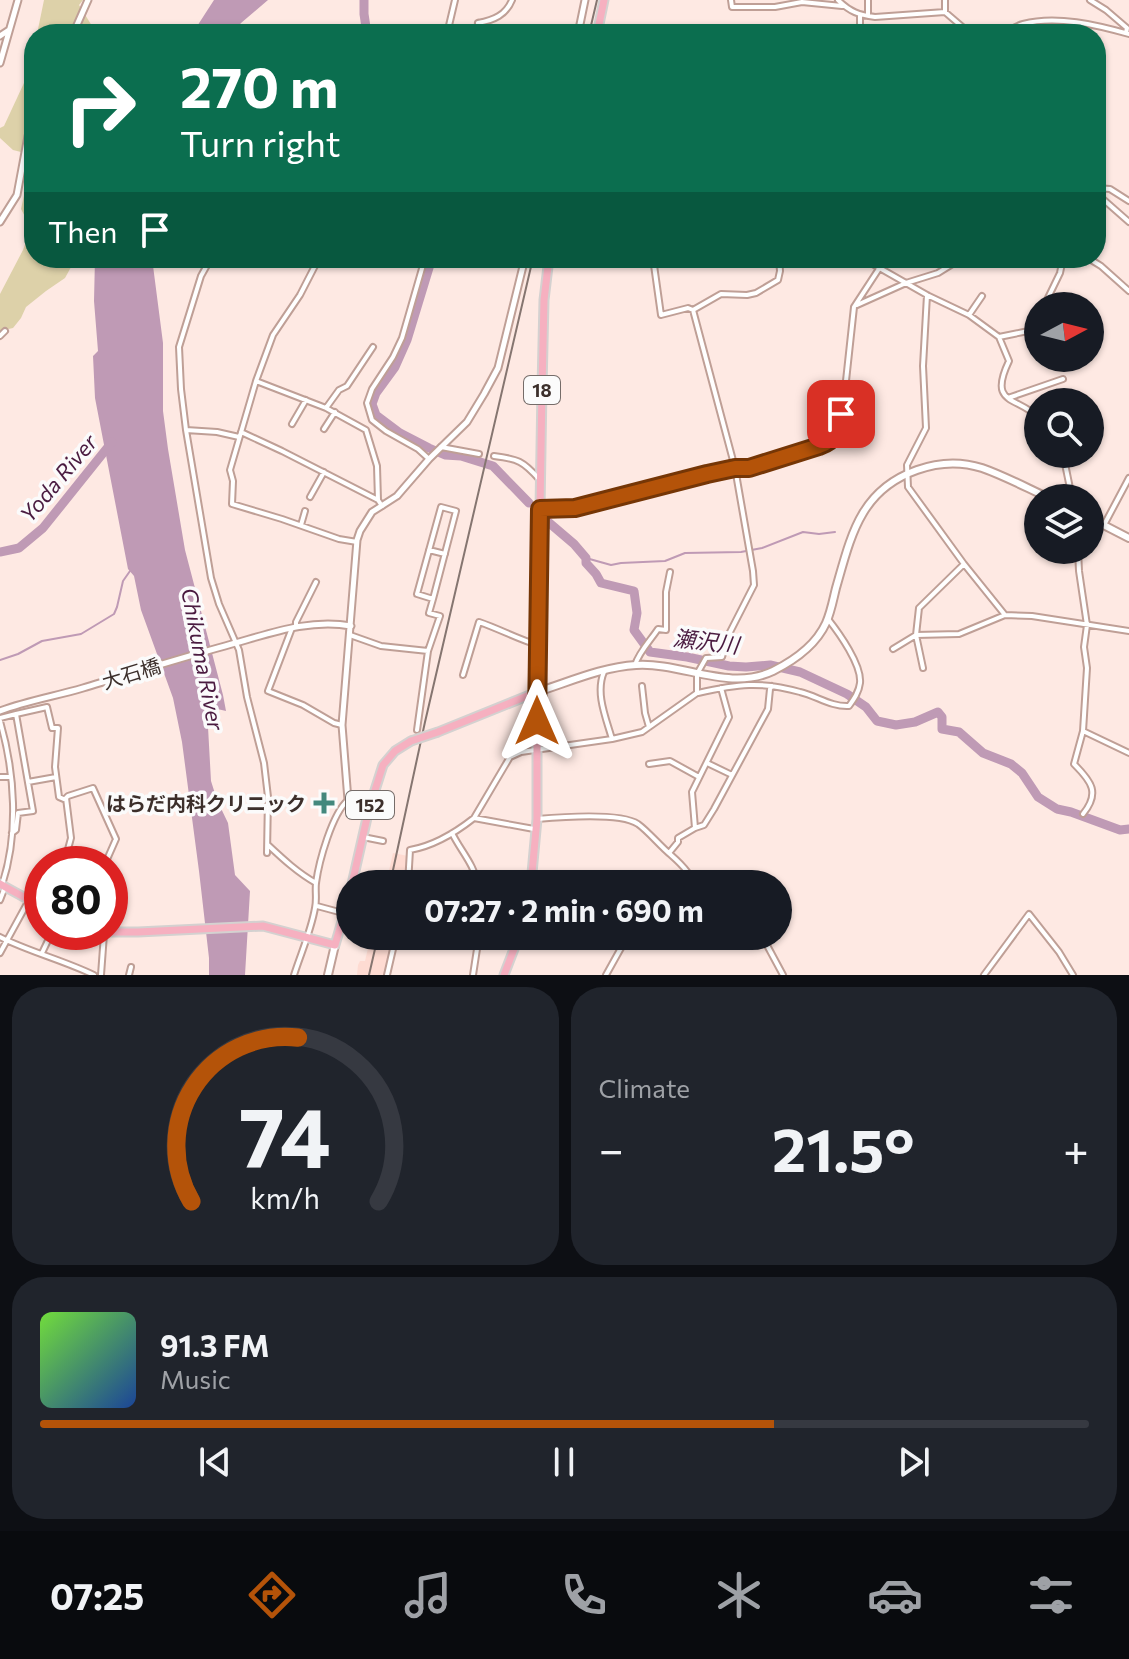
<!DOCTYPE html>
<html lang="en">
<head>
<meta charset="utf-8">
<style>
  :root { --surface:#171b24; --page:#20242c; --text:#f1f3f6; --muted:#9ea1a6; --line:#363941; --accent:#b45309 }
  body { margin:0; font-family:Commissioner,"Noto Sans JP",sans-serif; background:var(--page); color:var(--text); height:100vh; display:flex; flex-direction:column; font-size:30px; white-space:nowrap }
  * { box-sizing:border-box; margin:0 }
  p { font-size:26px; color:var(--muted) }
  .icon { flex:none; width:44px; height:44px; fill:none; stroke:currentColor; stroke-width:2; stroke-linecap:round; stroke-linejoin:round }
  .map { position:relative; height:975px; overflow:hidden }
  .side { display:flex; flex-direction:column; gap:12px; padding:12px; background:#0d0f14; flex:1 }
  .side>* { flex:none }
  .top-card { position:absolute; left:24px; top:24px; width:1082px; height:244px; border-radius:32px; box-shadow:0 2px 6px #0004; background:#0b6e4f; color:#fff; overflow:hidden }
  .needle { width:52px; rotate:83deg }
  .fabs { position:absolute; left:1024px; top:292px; display:grid; gap:16px }
  .fabs a { display:grid; place-items:center; width:80px; height:80px; border-radius:50%; background:var(--surface); box-shadow:0 2px 6px #0004; font-size:40px }
  .speed { position:absolute; left:24px; top:846px; display:flex; gap:16px; font-size:40px; font-weight:700; text-align:center }
  .speed>* { display:grid; place-content:center; width:104px; height:104px; border-radius:50%; background:var(--surface); box-shadow:0 2px 6px #0004; line-height:1 }
  .speed .limit { border:12px solid #d22; background:#fff; color:#111 }
  .pin { position:absolute; display:grid; place-items:center; width:68px; height:68px; color:#fff; margin:-34px; border-radius:16px; box-shadow:0 4px 12px #0006 }
  .me { position:absolute; width:88px; margin:-44px; rotate:0deg; stroke-linejoin:round; filter:drop-shadow(0 0 6px #0008) }
  .turn { display:flex; align-items:center; gap:28px; height:168px; padding:0 24px; font-size:36px }
  .turn .icon { width:104px; height:104px; stroke-width:2.5 }
  .turn b { display:block; font-size:56px; line-height:68px }
  .then { display:flex; align-items:center; height:76px; padding:0 24px; background:#0003; gap:16px; font-size:30px }
  .big { font-size:60px; font-weight:700; line-height:1.1 }
  .side .card { flex:1; display:flex; flex-direction:column; justify-content:center; gap:12px; min-width:0; padding:0 28px; border-radius:32px; background:var(--page) }
  .side .dial { align-items:center; gap:0 }
  .dial svg { height:208px; overflow:visible; fill:none; stroke:var(--line); stroke-width:7; stroke-linecap:round; text-anchor:middle }
  .dial text { fill:var(--text); stroke:none }
  .song { display:flex; align-items:center; gap:24px }
  .cover { width:96px; height:96px; border-radius:12px; background:linear-gradient(135deg,hsl(100 70% 55%),hsl(220 70% 35%)) }
  .played { height:8px; border-radius:4px; background:linear-gradient(90deg,var(--accent) 70%,var(--line) 70%) }
  .keys { display:flex; justify-content:space-around; direction:ltr }
  .heat { display:flex; justify-content:space-between; align-items:center; font-size:44px; direction:ltr }
  .side .tiles { flex:1; display:grid; gap:12px; grid-template-columns:1fr 1fr }
  .card:last-child { grid-column:span 2 }
  .trip { position:absolute; left:336px; top:870px; width:456px; height:80px; border-radius:40px; background:var(--surface); box-shadow:0 2px 6px #0004; font-weight:700; line-height:80px; text-align:center }
  .dock { display:flex; height:128px; justify-content:space-around; align-items:center; background:#090b0e; color:var(--muted) }
  .dock .icon { width:56px; height:56px }
  .dock .current { color:var(--accent) }
  .dock b { font-size:36px; color:var(--text) }
  .map>svg:first-child { display:block }
  .built { fill:#fedbd2 }
  .green { fill:#ddd1a9 }
  .water { fill:#bf9ab5 }
  .lines { fill:none; stroke-linecap:round; stroke-linejoin:round }
  .stream { stroke:#bf9ab5; stroke-width:2 }
  .river { stroke:#bf9ab5; stroke-width:9 }
  .minor-casing { stroke:#bf9f96; stroke-width:8 }
  .tertiary-casing { stroke:#bf9f96; stroke-width:9 }
  .secondary-casing { stroke:#bf9f96; stroke-width:10 }
  .trunk-casing { stroke:#d4d1d0; stroke-width:11 }
  .minor { stroke:#fff; stroke-width:4 }
  .tertiary { stroke:#fff; stroke-width:5 }
  .secondary { stroke:#fff; stroke-width:6 }
  .trunk { stroke:#f6b0c0; stroke-width:7 }
  .rail { stroke:#857570; stroke-width:2 }
  .trunk-bridge-casing { stroke:#d4d1d0; stroke-width:11; stroke-linecap:butt }
  .trunk-bridge { stroke:#f6b0c0; stroke-width:7 }
  .route-casing { stroke:#753606; stroke-width:20 }
  .route { stroke:#b45309; stroke-width:14 }
  .poi-dot { fill:#43887d; stroke:#fbfbfb; stroke-width:3 }
  .labels { text-anchor:middle; dominant-baseline:central; stroke-width:7; stroke-linejoin:round; paint-order:stroke }
  .shield { fill:#fbfbfb; stroke:#756c69; stroke-width:2 }
  .shield-label { font-size:18px; font-weight:bold; fill:#3c2f2b }
  .street-label { font-size:20px; fill:#3c2f2b; stroke:#fbfbfb }
  .poi-label { font-size:20px; font-weight:bold; fill:#3c2f2b; stroke:#fbfbfb; text-anchor:end }
  .water-label { font-size:22px; font-style:italic; fill:#4a1b40; stroke:#fbfbfb }
</style>
</head>
<body>
<div class="map">
<svg width="1129" height="975" viewBox="0 0 1129 975">
  <rect width="100%" height="100%" fill="#fee9e3"/>
  <path class="built" d="M393 853 408 856 407 884H386Z
    M371 936H395L385 975H357L358 965 360 961H365Z"/>
  <path class="green" d="M44 0H83L79 5 97 34H37Z
    M34 51V258H76L65 278 46 291 26 307 21 318 13 328 4 330 0 333V294L23 250 31 228 21 209 33 155 13 150 0 138V128L4 126 30 70Z"/>
  <path class="water" d="M214 0H268L241 23 232 34H192Z
    M95 258H152L163 343V411L168 449 185 550 223 695 226 711 213 708 208 727 211 781 217 800 228 823 235 875 250 891 245 975H209V958L199 871 182 742 173 698 141 610 134 576 128 569 95 398 93 356 98 351 94 301Z"/>
  <g class="lines">
    <path class="stream" d="M586 558 611 565 621 563 665 561 685 553 741 552 762 548 803 532 819 534 835 532
      M0 660 18 654 42 641 81 634 114 614 117 607 123 581 130 571"/>
    <path class="river" d="M364 0V14L367 34
      M432 258 407 340 395 367 376 393 372 404 376 415 400 433 429 448 445 455 461 456 493 466 529 503
      M547 521 574 544 586 558V563L596 574 601 583 634 591 637 613 634 630 650 652 687 657 729 666 746 667 770 665 800 672 847 694 866 707 877 721 896 725 915 722 938 712 942 717V729L959 732 983 753 1011 764 1022 773 1038 797 1057 809 1071 812 1120 830 1129 829
      M0 552 19 548 43 528 112 442"/>
    <defs>
      <path id="minor" d="M731 0 732 7H775L802 2 842 6
        M838 0C850 12 859 15 875 17L945 12 966 30 985 34
        M868 0V16
        M945 0V12
        M1090 0 1106 10 1127 28 1126 33
        M478 23C494 20 506 15 512 0
        M478 23 489 34
        M447 34 455 0
        M850 34 860 32
        M860 34V16
        M1000 34C1008 32 1015 26 1023 24 1056 15 1097 25 1129 34
        M1096 188 1110 189 1129 201
        M1096 193 1129 222
        M211 258 201 276 179 347 181 389 186 430 211 578 219 604 239 650 247 697 264 763 268 797 267 853
        M319 258 300 295 273 335 256 381 230 470 233 481 232 504 282 519 339 539 357 542
        M425 258 402 338 393 357 372 389 367 403 372 420 386 431 418 449 429 459
        M653 258 661 315 688 308 693 310
        M862 258 927 295 969 315 999 337 1009 361C988 405 1016 396 1038 417
        M1088 258 1101 266 1129 291
        M927 295 923 366 926 428 907 465 908 487 964 564 1005 615
        M857 305 906 283 938 273 962 258
        M1044 306 1060 273 1063 258
        M969 315 982 296
        M1034 330 1038 321
        M0 336 5 331
        M999 337 1038 329
        M256 381 326 408 366 430 377 466 378 500 382 506
        M1008 398 1063 379
        M326 408 339 390 347 386 373 347
        M292 424 306 400
        M324 429 335 412
        M186 430 217 432 239 437
        M241 432 282 451 378 500
        M441 447 479 454
        M1063 454 1072 498
        M494 456C518 459 523 461 539 479
        M735 468H749L829 443 836 436 838 431 845 390 854 307 886 258
        M310 497 324 472
        M441 507 456 511 433 599 417 594Z
        M301 525 305 511
        M1104 525 1129 478
        M429 550 445 554
        M1078 550 1079 571 1087 625 1084 647 1087 668 1083 731 1129 753
        M296 627V622L316 582
        M292 628 268 691 303 705 334 723 342 725
        M350 635 381 646 428 651
        M893 649 916 635 959 634 1005 615 1032 616 1129 631
        M635 665C639 652 650 641 658 629L666 630V592L670 572
        M923 668 916 635 919 608 964 564
        M604 672C595 693 606 718 612 739
        M463 675 479 622C500 629 517 639 538 645
        M642 686 645 713 649 727
        M721 688 729 717 692 792 695 828 704 825 714 809 768 709 770 689 772 686
        M698 693C737 684 761 681 800 692 817 696 831 707 849 706 854 699 859 692 860 683 862 665 839 633 828 619
        M16 714 47 707 52 728H58L55 767 59 797 66 800
        M0 718 16 714 33 811 18 813 16 830 12 833
        M0 721C15 773 19 834 2 885
        M417 730 428 651 440 616 429 613 433 599
        M707 763 732 775
        M649 764 670 761 699 777
        M0 777H10
        M28 782 56 777
        M1083 814C1100 793 1092 782 1074 764L1083 731
        M474 818 510 757 521 752 612 739 642 732 697 693V674L706 658 722 657 729 634 754 585 753 571 735 468 693 310 721 294 747 295 756 293 778 280 780 271 779 258
        M537 819C560 817 620 812 638 824 649 832 660 846 671 855 679 862 692 874 693 884
        M452 833C460 850 475 865 477 884
        M363 837 383 841
        M268 845C283 859 298 873 316 883
        M69 850 88 854 106 862
        M669 853 678 842V838L695 828
        M64 864 71 838 66 798 68 796 93 788 116 839 105 864
        M408 884 410 850C433 846 455 833 474 818L534 829
        M686 884 693 879
        M0 900 5 887
        M31 901 42 880
        M317 906 343 913
        M762 936 783 975
        M0 937C30 952 63 960 94 975
        M0 953 29 900
        M42 953 52 932
        M101 975 104 934
        M129 975 131 967
        M294 975C301 953 311 931 315 908 317 900 315 891 316 883 319 861 332 814 348 800
        M387 975 396 936
        M473 975 479 936
        M606 975 621 948 630 936
        M984 975 1029 914 1059 952 1073 975"/>
      <path id="tertiary" d="M73 34 88 0
        M578 34 585 0
        M0 36 9 30
        M0 63 18 0
        M0 222 17 195 28 136 34 122
        M540 509 575 508 735 468
        M0 711C26 701 56 696 83 688 130 674 177 659 225 646 266 635 308 618 351 626
        M369 809 353 805 348 800 342 725 357 540 360 531 372 512 397 496 403 489 429 459 467 422 484 394 498 368 525 258"/>
      <path id="secondary" d="M1090 518 1129 538
        M537 692C569 682 602 667 636 665 682 662 729 692 773 671 795 660 816 645 826 623 831 612 833 600 836 588 851 536 860 490 917 470 939 462 960 461 982 468 1005 476 1027 488 1049 498
        M328 975 335 945"/>
      <path id="trunk" d="M597 34 604 0
        M438 732 537 692
        M0 884 42 907
        M352 884 369 809 383 765 395 751 411 741
        M531 884 537 819V692L542 388 544 300 549 258
        M101 932H138L263 926 335 945 350 894
        M504 975 519 936"/>
    </defs>
    <use href="#minor" class="minor-casing"/>
    <use href="#tertiary" class="tertiary-casing"/>
    <use href="#secondary" class="secondary-casing"/>
    <use href="#trunk" class="trunk-casing"/>
    <use href="#minor" class="minor"/>
    <use href="#tertiary" class="tertiary"/>
    <use href="#secondary" class="secondary"/>
    <use href="#trunk" class="trunk"/>
    <path class="rail" d="M589 34 597 0
      M390 884 425 722 533 258
      M369 975 378 936"/>
    <defs>
      <path id="trunk-bridge" d="M411 741 438 732"/>
    </defs>
    <use href="#trunk-bridge" class="trunk-bridge-casing"/>
    <use href="#trunk-bridge" class="trunk-bridge"/>
  </g>
  <g class="lines">
    <defs>
      <path id="route" d="M537 721 540 509 575 508 707 474 735 468H749L819 446C836 440 838 431 841 414"/>
    </defs>
    <use href="#route" class="route-casing"/>
    <use href="#route" class="route"/>
  </g>
  <path class="poi-dot" d="M320 791h8v8h8v8h-8v8h-8v-8h-8v-8h8z"/>
  <g class="labels">
    <g class="shield">
      <rect x="524" y="376" width="36" height="28" rx="6"/>
      <rect x="346" y="791" width="48" height="28" rx="6"/>
    </g>
    <g class="shield-label">
      <text x="542" y="390">18</text>
      <text x="370" y="805">152</text>
    </g>
    <g class="street-label">
      <text transform="translate(131 673) rotate(-17)">大石橋</text>
    </g>
    <g class="poi-label">
      <text x="306" y="803">はらだ内科クリニック</text>
    </g>
    <g class="water-label">
      <text transform="translate(58 478) rotate(-50)">Yoda River</text>
      <text transform="translate(706 641) rotate(7)">瀬沢川</text>
      <text transform="translate(203 659) rotate(79)">Chikuma River</text>
    </g>
  </g>
</svg>
<div class="fabs">
<a><svg class="needle" viewBox="-14 -14 28 28"><path d="M0-13l5 13h-10z" fill="#e53935"/><path d="M0 13l5-13h-10z" fill="#9ea1a6"/></svg></a>
<a><svg class="icon" aria-label="search" viewBox="0 0 24 24"><circle cx="10" cy="10" r="6"/><path d="M15 15l6 6"/></svg></a>
<a><svg class="icon" aria-label="layers" viewBox="0 0 24 24"><path d="M12 4l9 5-9 5-9-5zM3 14l9 5 9-5"/></svg></a>
</div>
<div class="speed"><div class="limit">80</div></div>
<div class="pin" style="left:841px;top:414px;background:#d93025"><svg class="icon" aria-label="arrive" viewBox="0 0 24 24"><path d="M6 21V4h12l-3 4 3 4H6"/></svg></div>
<svg class="me" style="left:537px;top:721px" viewBox="-20 -20 40 40"><path d="M0-17L14 15 0 8-14 15z" fill="#b45309" stroke="#fff" stroke-width="4"/></svg>
<div class="trip">07:27 · 2 min · 690 m</div>
<div class="top-card">
<div class="turn"><svg class="icon" aria-label="right" viewBox="0 0 24 24"><path d="M7 20v-9h11M14 6l5 5-5 5"/></svg><div><b>270 m</b>Turn right</div></div>
<div class="then">Then<svg class="icon" aria-label="arrive" viewBox="0 0 24 24"><path d="M6 21V4h12l-3 4 3 4H6"/></svg></div>
</div>
</div>
<section class="side">
<div class="tiles">
<div class="card dial"><svg viewBox="0 0 100 80">
<path d="M14 69A42 42 0 1 1 86 69"/>
<path d="M14 69A42 42 0 0 1 55 6" stroke="#b45309"/>
<text x="50" y="56" font-size="32" font-weight="700">74</text>
<text x="50" y="72" font-size="11">km/h</text>
</svg></div>
<div class="card"><p>Climate</p>
<div class="heat"><a>−</a><b class="big">21.5°</b><a>+</a></div>
</div>
<div class="card">
<div class="song"><i class="cover"></i><div><b>91.3 FM</b><p>Music</p></div></div>
<div class="played"></div>
<div class="keys"><svg class="icon" aria-label="previous" viewBox="0 0 24 24"><path d="M18 5L8 12l10 7zM5 5v14"/></svg><svg class="icon" aria-label="pause" viewBox="0 0 24 24"><path d="M8 5v14M16 5v14"/></svg><svg class="icon" aria-label="next" viewBox="0 0 24 24"><path d="M6 5l10 7-10 7zM19 5v14"/></svg></div>
</div>
</div>
</section>
<nav class="dock">
<b>07:25</b>
<svg class="icon current" aria-label="directions" viewBox="0 0 24 24"><path d="M12 3l9 9-9 9-9-9zM9 14v-3h6M13 9l2 2-2 2"/></svg>
<svg class="icon" aria-label="music" viewBox="0 0 24 24"><path d="M9 18V5l10-2v13"/><circle cx="6" cy="18" r="3"/><circle cx="16" cy="16" r="3"/></svg>
<svg class="icon" aria-label="phone" viewBox="0 0 24 24"><path d="M5 4h4l2 5-3 2q2 4 5 5l2-3 5 2v4C11 20 4 13 5 4z"/></svg>
<svg class="icon" aria-label="climate" viewBox="0 0 24 24"><path d="M12 3v18M4 7l16 10M4 17L20 7"/></svg>
<svg class="icon" aria-label="car" viewBox="0 0 24 24"><path d="M5 17H2v-5l4-1 3-4h7l3 4 3 1v5h-3M9 17h6M6 11h13"/><circle cx="7" cy="17" r="2"/><circle cx="17" cy="17" r="2"/></svg>
<svg class="icon" aria-label="filters" viewBox="0 0 24 24"><path d="M4 7h16M4 17h16"/><circle cx="9" cy="7" r="2"/><circle cx="15" cy="17" r="2"/></svg>
</nav>
</body>
</html>
